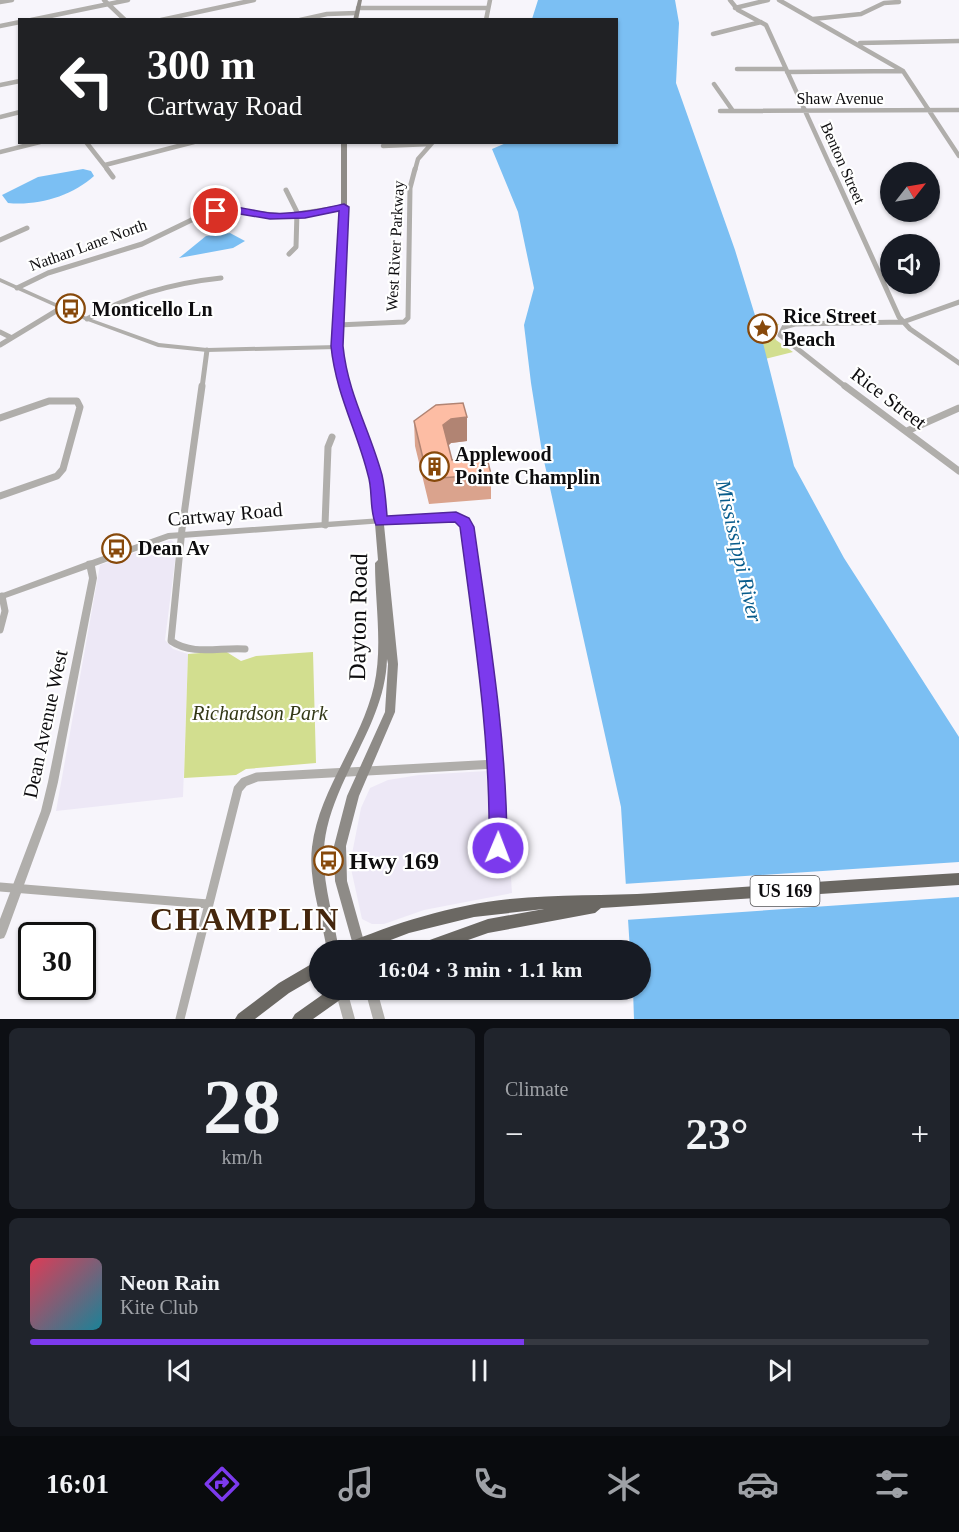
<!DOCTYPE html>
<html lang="en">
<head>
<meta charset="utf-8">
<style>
  :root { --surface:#171b24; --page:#20242c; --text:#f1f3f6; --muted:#9ea1a6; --line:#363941; --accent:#7c3aed }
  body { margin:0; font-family:"Times New Roman",serif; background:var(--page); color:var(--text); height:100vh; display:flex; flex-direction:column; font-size:22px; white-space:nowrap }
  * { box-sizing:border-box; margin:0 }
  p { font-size:20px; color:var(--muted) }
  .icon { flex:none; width:33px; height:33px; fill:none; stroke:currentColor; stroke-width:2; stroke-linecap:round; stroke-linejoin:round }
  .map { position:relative; height:1019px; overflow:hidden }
  .drawer { display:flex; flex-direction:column; gap:9px; padding:9px; background:#0d0f14; flex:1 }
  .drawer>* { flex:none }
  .guide { position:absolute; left:18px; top:18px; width:600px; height:126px; border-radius:0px; box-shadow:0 2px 4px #0004; background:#202124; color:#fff; overflow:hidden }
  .needle { width:39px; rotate:59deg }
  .fabs { position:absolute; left:880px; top:162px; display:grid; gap:12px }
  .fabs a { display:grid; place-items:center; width:60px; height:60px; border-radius:50%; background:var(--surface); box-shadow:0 2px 4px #0004; font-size:30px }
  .speed { position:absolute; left:18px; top:922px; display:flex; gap:12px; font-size:30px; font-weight:700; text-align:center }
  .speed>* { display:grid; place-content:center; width:78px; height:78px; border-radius:50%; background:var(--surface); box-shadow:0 2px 4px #0004; line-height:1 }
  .speed .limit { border:3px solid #111; border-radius:9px; background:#fff; color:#111 }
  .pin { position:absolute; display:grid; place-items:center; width:51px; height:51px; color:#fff; margin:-26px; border:3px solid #fff; border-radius:50%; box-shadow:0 2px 6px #0007 }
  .me { position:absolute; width:66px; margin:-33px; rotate:1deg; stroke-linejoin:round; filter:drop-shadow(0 0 4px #0008) }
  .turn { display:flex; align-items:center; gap:21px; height:126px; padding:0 30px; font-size:27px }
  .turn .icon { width:78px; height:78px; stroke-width:2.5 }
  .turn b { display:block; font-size:42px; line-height:51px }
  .big { font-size:45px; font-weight:700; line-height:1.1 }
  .drawer .widget { flex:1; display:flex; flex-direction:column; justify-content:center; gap:9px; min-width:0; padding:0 21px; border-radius:9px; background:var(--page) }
  .drawer .dial { align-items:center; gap:0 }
  .dial b { font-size:78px; line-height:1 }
  .song { display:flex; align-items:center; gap:18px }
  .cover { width:72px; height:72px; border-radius:9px; background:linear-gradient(135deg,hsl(350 70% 55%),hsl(190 70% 35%)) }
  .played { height:6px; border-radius:3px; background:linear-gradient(90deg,var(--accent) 55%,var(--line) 55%) }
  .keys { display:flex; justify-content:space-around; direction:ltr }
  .heat { display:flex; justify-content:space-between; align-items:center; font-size:33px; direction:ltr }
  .drawer .tiles { flex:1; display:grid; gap:9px; grid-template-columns:1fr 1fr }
  .widget:last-child { grid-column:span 2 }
  .trip { position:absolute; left:309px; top:940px; width:342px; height:60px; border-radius:30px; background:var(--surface); box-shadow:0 2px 4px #0004; font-weight:700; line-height:60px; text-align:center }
  .menu { display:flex; height:96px; justify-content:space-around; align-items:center; background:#090b0e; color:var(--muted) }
  .menu .icon { width:42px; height:42px }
  .menu .selected { color:var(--accent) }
  .menu b { font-size:27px; color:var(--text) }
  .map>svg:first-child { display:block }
  .built { fill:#ede8f6 }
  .green { fill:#d2de8f }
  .water { fill:#7bbff3 }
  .pier { fill:#f7f5fb }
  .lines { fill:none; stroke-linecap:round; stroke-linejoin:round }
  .minor-far3 { stroke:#b0aeab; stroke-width:4.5 }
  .minor-far2 { stroke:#b0aeab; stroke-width:5 }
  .minor-far1 { stroke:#b0aeab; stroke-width:7 }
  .minor { stroke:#b0aeab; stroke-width:9 }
  .tertiary { fill:#b0aeab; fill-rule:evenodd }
  .secondary { fill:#8e8b87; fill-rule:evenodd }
  .trunk { fill:#6b6863; fill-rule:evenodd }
  .wall { fill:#daa38d }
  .shaded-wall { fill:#b18473 }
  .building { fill:#fdbda4; stroke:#b18473; stroke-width:1.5 }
  .route { fill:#7c3aed; stroke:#51269a; stroke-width:1.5 }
  .labels { text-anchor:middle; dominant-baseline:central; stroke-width:4.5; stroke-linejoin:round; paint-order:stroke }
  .far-street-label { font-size:16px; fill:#0e0d0f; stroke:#fff }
  .shield { fill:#fff; stroke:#565657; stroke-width:1.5 }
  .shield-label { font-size:18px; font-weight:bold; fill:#0e0d0f }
  .poi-label { font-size:20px; font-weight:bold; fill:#0e0d0f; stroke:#fff; text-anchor:start }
  .street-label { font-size:20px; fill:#0e0d0f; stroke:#fff }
  .park-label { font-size:20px; font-style:italic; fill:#333816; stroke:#fff }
  .water-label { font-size:21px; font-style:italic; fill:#085c8c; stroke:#fff }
  .near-street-label { font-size:24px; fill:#0e0d0f; stroke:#fff }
  .near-poi-label { font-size:24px; font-weight:bold; fill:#0e0d0f; stroke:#fff; text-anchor:start }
  .near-district-label { font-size:32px; font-weight:bold; letter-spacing:1.5px; fill:#45270d; stroke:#fff }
</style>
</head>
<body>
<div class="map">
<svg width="959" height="1019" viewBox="0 0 959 1019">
  <rect width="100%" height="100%" fill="#f7f5fb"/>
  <path class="built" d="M171 540 177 545 165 640 173 649 188 654 183 797 56 811 100 565Z
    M504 770 512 893 424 910 384 924H372L362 919 350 864 361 808 370 788 388 780 419 775Z"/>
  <path class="green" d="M755 321 779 324 772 331 776 340 793 352 765 359 761 335Z
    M225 651 241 661 256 656 313 652 316 763 246 769 236 775 184 778 188 654Z"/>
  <path class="water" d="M538 0H675L679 23 676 83 735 250 761 335 794 466 844 558 959 737V1019H634L633 990H640V951H630L621 807 542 452 531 383 524 325 534 288 518 212 492 149 506 143 616 142V20L532 19Z
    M83 169 91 171 94 176C72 196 38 206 8 203L2 195 38 177Z
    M230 233 245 241 233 248 179 258 206 236Z"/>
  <path class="pier" d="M959 862V897L625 920 623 884Z"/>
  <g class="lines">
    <path class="minor-far3" d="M104 0 125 20
      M730 0 738 10 766 25 832 170
      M779 0 903 71 959 156
      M0 2 12 0
      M358 8H488
      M735 8 768 0
      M813 19 861 14 884 3 899 2
      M31 20 128 0
      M161 20 254 0
      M300 20 327 14 357 13
      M486 20 490 0
      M0 26 20 22
      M713 34 761 22
      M860 43 959 41
      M737 69H786
      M787 72 903 71
      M714 84 733 111
      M0 85 20 81
      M720 111 959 110
      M0 117 20 112
      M86 142 108 170
      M383 146 431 144
      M0 152 40 142
      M105 165 194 142
      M415 170 418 159 433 142"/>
    <path class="minor-far2" d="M107 169 113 177
      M832 169 899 317 910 329 959 363
      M286 190 297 212 296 247 289 254
      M0 240 27 228
      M17 288 48 273 142 244 206 213 229 210 283 216 344 207
      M87 319C129 295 173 283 221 278
      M338 325 404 322 408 318 410 188 415 169
      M0 332 12 338
      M0 345 61 308
      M202 388 207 350
      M847 388 780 335 784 327 795 324 903 322 959 302"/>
    <path class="minor-far1" d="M202 386 182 529 171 641C193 656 220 647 245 649
      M845 386 959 471
      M0 418 49 401H77L80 407 63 469 57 476 0 496
      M907 431 959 408
      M381 521 454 517 466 523 486 665
      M325 525 328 447 332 437
      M0 630 5 611 2 596"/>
    <path class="minor" d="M486 663 499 782 496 859
      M0 887 208 904
      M180 1019 238 789 244 782 257 777 496 764"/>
    <path class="tertiary" d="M0 278 89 318 159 343 207 348 337 345 341 347 337 349 207 352 158 347 85 320 0 282Z
      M381 518 385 521 384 523 169 539 95 566 97 578 58 782 51 811 6 934 4 938 0 939V919L41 811 48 782 89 578 87 569 0 600V594L86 562 87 561 92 560 168 533Z
      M335 990H347L355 1019H343Z
      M365 990H377L385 1019H373Z"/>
    <path class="secondary" d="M358 0H362L358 20H353Z
      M341 142H347V222L341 352 355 411 379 475 398 664 395 712 359 796 346 846 347 881 365 945 363 949 359 951 355 949 353 945 335 881 334 846 347 796 385 712 388 664 387 659C385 721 341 768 327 828 317 870 333 910 339 951H327C322 917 308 882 312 847 319 789 361 743 374 686 383 646 375 603 375 563L378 560 371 475 347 411 333 352 341 222Z"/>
    <path class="trunk" d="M959 873V885L601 908 595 913 488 933 437 951H411L413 946 488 919 544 909 474 917 409 933 362 951H338L340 946C395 923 451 905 510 899 558 894 607 896 655 893 756 886 858 879 959 873Z
      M320 959V975L289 993 255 1019H235L238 1014 279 983Z
      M329 990H350L347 995 313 1019H292L295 1014Z"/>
  </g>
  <path class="wall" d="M414 421 467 441 451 443 448 446 452 460 491 474V499L429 504 415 446Z"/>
  <path class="shaded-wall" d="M467 417V441L451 443 444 449 443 425 451 419Z"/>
  <path class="building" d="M463 403 467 417 451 419 443 425 452 460 487 458 491 474 428 479 414 421 436 405Z"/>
  <path class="route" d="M344 204 349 207 343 346C348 395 370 430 382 475 385 488 386 503 387 516L456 512 469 518 474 527C489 634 507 740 507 848L504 854 498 856 491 854 489 848C491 740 474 634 460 527L455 522 376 525C369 510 373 490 368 475 357 430 336 395 331 346L339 211 305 218 270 219 234 213 216 214 211 211C226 200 253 212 270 213 295 215 320 209 344 204Z"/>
  <defs>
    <symbol id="bus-ring" viewBox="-11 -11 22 22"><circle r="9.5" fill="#fff" stroke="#87490b" stroke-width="1.5"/><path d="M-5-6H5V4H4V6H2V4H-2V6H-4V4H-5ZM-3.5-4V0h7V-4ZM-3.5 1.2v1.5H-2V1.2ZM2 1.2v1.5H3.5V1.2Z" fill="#87490b"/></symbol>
    <symbol id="sight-ring" viewBox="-11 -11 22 22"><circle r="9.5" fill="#fff" stroke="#87490b" stroke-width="1.5"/><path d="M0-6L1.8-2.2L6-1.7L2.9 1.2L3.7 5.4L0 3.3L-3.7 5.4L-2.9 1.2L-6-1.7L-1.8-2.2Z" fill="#87490b"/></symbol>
    <symbol id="building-ring" viewBox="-11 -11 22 22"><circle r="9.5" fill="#fff" stroke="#87490b" stroke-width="1.5"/><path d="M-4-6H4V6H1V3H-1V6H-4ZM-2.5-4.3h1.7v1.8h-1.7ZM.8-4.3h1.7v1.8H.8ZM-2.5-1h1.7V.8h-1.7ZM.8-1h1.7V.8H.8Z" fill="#87490b"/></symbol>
  </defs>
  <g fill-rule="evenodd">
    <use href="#bus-ring" x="54" y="292" width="33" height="33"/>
    <use href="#sight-ring" x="746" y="312" width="33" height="33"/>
    <use href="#building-ring" x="418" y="450" width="33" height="33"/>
    <use href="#bus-ring" x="100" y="532" width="33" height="33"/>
    <use href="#bus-ring" x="312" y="844" width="33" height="33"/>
  </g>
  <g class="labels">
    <g class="far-street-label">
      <text x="840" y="98">Shaw Avenue</text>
      <text transform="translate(843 163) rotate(66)">Benton Street</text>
      <text transform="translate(88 245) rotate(-20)">Nathan Lane North</text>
      <text transform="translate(395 246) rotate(-87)">West River Parkway</text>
    </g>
    <rect class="shield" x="750.5" y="876" width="69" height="30" rx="4.5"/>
    <g class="shield-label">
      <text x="785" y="891">US 169</text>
    </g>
    <g class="poi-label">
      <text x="92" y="309">Monticello Ln</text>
      <text x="783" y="316">Rice Street<tspan x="783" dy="23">Beach</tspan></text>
      <text x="455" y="454">Applewood<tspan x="455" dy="23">Pointe Champlin</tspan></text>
      <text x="138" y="548">Dean Av</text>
    </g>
    <g class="street-label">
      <text transform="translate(889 398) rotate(37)">Rice Street</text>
      <text transform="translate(225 514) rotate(-5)">Cartway Road</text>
      <text transform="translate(45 724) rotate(-78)">Dean Avenue West</text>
    </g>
    <g class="park-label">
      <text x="260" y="713">Richardson Park</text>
    </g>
    <g class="water-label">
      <text transform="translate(739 551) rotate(77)">Mississippi River</text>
    </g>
    <g class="near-street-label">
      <text transform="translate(358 617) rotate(-89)">Dayton Road</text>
    </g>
    <g class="near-poi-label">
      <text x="349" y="861">Hwy 169</text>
    </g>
    <g class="near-district-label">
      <text x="245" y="919">CHAMPLIN</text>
    </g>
  </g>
</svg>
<div class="fabs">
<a><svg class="needle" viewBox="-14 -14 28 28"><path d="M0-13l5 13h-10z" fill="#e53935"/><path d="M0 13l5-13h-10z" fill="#9ea1a6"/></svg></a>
<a><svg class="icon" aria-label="sound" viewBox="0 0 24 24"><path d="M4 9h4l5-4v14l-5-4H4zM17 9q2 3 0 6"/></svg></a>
</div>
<div class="speed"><div class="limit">30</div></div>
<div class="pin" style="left:216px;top:211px;background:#d93025"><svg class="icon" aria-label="arrive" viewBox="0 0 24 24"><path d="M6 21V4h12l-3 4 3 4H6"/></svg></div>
<svg class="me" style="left:498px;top:848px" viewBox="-20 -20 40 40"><circle r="17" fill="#7c3aed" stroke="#fff" stroke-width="3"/><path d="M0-11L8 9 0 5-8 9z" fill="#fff"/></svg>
<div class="trip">16:04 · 3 min · 1.1 km</div>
<div class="guide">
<div class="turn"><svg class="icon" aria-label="left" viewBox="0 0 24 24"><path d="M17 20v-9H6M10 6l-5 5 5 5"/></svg><div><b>300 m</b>Cartway Road</div></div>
</div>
</div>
<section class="drawer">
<div class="tiles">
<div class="widget dial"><b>28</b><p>km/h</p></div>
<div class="widget"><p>Climate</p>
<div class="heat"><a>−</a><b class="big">23°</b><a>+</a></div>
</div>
<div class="widget">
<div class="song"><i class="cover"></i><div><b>Neon Rain</b><p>Kite Club</p></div></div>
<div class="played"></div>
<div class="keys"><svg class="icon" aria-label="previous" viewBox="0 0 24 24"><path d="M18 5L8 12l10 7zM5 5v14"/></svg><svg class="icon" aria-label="pause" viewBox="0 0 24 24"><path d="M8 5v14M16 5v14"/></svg><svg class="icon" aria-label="next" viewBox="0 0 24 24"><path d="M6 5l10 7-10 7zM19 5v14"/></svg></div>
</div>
</div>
</section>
<nav class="menu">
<b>16:01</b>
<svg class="icon selected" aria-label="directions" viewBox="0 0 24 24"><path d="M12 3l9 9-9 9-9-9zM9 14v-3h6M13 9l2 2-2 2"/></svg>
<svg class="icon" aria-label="music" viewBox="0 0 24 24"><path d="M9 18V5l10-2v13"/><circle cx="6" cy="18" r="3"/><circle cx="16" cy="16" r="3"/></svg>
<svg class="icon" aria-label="phone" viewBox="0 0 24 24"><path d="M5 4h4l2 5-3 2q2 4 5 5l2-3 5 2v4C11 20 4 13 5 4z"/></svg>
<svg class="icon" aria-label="climate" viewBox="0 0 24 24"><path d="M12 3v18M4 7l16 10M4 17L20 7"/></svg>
<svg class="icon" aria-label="car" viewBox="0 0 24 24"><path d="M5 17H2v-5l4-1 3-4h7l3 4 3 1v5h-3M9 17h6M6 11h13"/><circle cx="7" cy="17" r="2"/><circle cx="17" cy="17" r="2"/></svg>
<svg class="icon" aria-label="filters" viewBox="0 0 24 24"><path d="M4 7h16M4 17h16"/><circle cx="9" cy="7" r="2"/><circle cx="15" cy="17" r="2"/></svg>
</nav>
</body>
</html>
